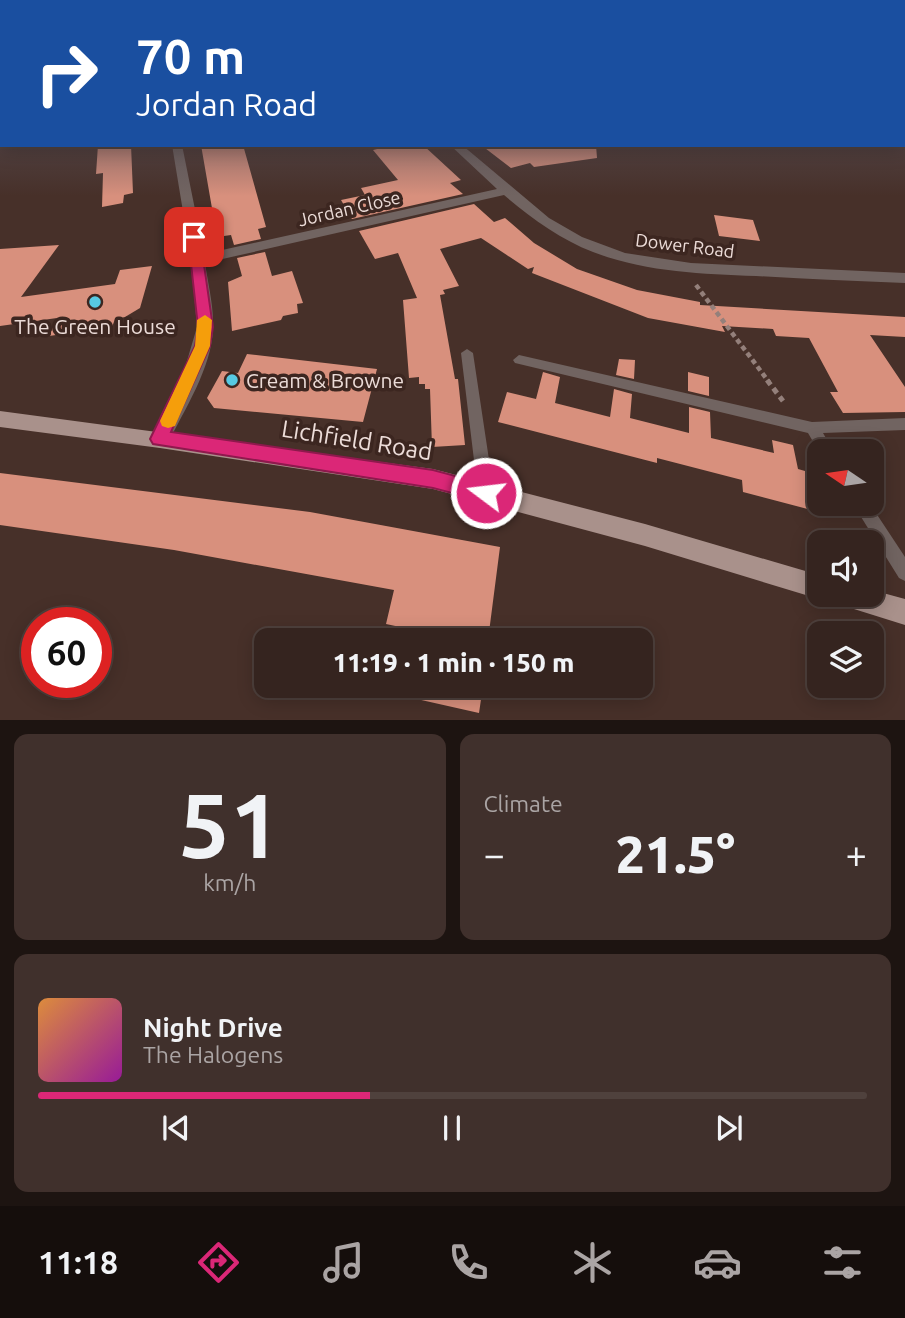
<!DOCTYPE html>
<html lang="en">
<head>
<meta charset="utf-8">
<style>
  :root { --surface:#35241f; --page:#40302c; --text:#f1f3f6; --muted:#aaa4a4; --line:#4f413d; --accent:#db2777 }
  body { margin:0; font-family:Ubuntu,sans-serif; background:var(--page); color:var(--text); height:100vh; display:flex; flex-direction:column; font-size:26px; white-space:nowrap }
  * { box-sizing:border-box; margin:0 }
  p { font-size:23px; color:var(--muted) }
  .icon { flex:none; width:38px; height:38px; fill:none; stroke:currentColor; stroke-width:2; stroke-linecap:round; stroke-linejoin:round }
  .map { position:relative; height:720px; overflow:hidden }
  .drawer { display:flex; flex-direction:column; gap:14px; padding:14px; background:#1d1411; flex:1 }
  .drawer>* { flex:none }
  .top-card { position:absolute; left:0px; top:0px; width:906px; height:147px; box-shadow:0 4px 18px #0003,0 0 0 2px var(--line); background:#1a4fa0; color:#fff; overflow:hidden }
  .needle { width:46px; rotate:283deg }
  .tools { position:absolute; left:807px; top:439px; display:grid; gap:14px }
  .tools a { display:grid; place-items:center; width:77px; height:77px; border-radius:14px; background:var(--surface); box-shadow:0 4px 18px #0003,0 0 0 2px var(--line); font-size:35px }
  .speed { position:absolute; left:21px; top:607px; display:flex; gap:14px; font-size:35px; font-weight:700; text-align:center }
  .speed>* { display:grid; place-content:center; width:91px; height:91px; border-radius:50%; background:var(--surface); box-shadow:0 4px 18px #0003,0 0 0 2px var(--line); line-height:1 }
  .speed .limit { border:10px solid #d22; background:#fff; color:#111 }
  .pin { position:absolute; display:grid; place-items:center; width:60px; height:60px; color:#fff; margin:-30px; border-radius:14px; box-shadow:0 4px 10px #0006 }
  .me { position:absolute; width:77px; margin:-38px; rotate:285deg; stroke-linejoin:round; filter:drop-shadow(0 0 5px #0008) }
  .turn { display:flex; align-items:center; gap:24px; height:147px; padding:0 21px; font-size:32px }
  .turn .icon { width:91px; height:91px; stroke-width:2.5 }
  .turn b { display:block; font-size:49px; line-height:60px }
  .big { font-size:52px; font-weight:800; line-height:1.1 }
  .drawer .widget { flex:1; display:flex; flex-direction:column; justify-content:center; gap:10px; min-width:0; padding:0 24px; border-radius:14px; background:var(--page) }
  .drawer .dial { align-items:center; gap:0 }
  .dial b { font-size:91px; line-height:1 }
  .song { display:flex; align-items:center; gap:21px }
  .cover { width:84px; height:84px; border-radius:10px; background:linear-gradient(135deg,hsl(30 70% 55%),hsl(300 70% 35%)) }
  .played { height:7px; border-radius:4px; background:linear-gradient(90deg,var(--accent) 40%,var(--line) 40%) }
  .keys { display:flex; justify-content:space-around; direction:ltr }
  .heat { display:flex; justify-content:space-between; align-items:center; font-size:38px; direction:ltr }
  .drawer .tiles { flex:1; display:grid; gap:14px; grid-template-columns:1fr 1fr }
  .widget:last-child { grid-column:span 2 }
  .trip { position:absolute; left:254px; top:628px; width:399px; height:70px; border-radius:14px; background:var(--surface); box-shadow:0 4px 18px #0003,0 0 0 2px var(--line); font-weight:800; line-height:70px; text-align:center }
  .tabs { display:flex; height:112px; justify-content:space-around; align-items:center; background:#150e0c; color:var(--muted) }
  .tabs .icon { width:49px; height:49px }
  .tabs .current { color:var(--accent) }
  .tabs b { font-size:32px; color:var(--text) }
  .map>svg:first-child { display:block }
  .building { fill:#d8907d }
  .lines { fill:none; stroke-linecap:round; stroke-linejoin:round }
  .path-far1 { stroke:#94807b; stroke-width:4.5; stroke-dasharray:5 3.5; stroke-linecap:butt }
  .path { stroke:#94807b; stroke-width:5; stroke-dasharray:6 4.5; stroke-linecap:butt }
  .service { fill:#716461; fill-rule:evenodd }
  .minor { fill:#716461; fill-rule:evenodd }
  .primary { fill:#a9918b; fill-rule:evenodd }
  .route { fill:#db2777; stroke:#8e194d; stroke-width:2 }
  .slow { fill:#f59e0b }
  .poi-dot { fill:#57c9e2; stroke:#3c2620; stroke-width:2.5 }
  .labels { text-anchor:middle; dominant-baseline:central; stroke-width:7; stroke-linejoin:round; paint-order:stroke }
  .far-street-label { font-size:18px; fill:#ecdcd8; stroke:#3c2620 }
  .poi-label { font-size:21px; fill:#ecdcd8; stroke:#3c2620 }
  .near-street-label { font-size:24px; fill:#ecdcd8; stroke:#3c2620 }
</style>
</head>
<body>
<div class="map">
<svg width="905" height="720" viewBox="0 0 905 720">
  <rect width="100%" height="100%" fill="#473029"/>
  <path class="building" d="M98 145H131L133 193 124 195 123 203 102 207 103 173 96 174Z
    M201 145H243L266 227 258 229 261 239 234 245 231 235 217 237Z
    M394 145H423L461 180 450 183 463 194 352 219 341 200 365 195 361 188 398 180 373 150Z
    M481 145H596L597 158 534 167 530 163 511 168Z
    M474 204 494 222 505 218 534 243 577 269 637 290 700 302V305L905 317V337L870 335 905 387V412L843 413 830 392H838L809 338 776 336 773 329 722 326 725 332 648 318 532 273 534 267 528 269 481 238 440 249 459 286 443 290 445 294 440 295 455 379H458L465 445 432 447 430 389H425V384H419V377L409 378 403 300 417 298 398 253 375 259 359 231Z
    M714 215 753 220 760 241 719 236Z
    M59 245 21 297 115 284 120 270 152 266 140 308 125 317 115 319 112 327 49 336 57 318 0 326V249Z
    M265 252 272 276 292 271 303 303 297 304 298 313 283 316 281 320 232 331 228 282 242 276 237 258Z
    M247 354 377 369 363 422 214 408 207 398 222 371 238 373Z
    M619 359 635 360 634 379 616 375Z
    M543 372 560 377 555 403 610 417 614 389 632 394 630 418 689 433V407L710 412 711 438 774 453 772 440 793 445 798 469 819 475V512L743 492 742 480 657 458V463L498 422 507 392 536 399Z
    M688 372 709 377V396L688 391Z
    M0 473 310 512 500 547 488 640H432L433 634 386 624 394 590 174 550 0 525Z
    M400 686H483L479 713 399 695Z"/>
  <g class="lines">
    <path class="path-far1" d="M696 285 769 382"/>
    <path class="path" d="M767 380 783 401"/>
    <path class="service" d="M467 349 473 353 494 493 491 498 486 500 481 498 478 493 461 353Z
      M519 355 812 422 905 418V430L823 433 834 452H819L808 433 515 363 513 360Z
      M853 504H870L905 557V581L899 578Z"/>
    <path class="minor" d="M172 145H182L204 254 497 189 450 145H462L549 218 582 237 625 253 691 263 905 273V283C855 281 806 279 756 276 701 274 645 272 593 252 560 239 531 218 504 195L205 263C208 284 214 307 213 328 212 368 184 410 167 445L160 448 153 445 150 439 184 371 197 327 191 260Z
      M692 145 681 149 676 146V145Z"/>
    <path class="primary" d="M0 411 433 469 645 524 819 575V595H828L819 599 645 546 433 489 160 448 0 427Z
      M872 590 905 599V625L838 604 834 595H872Z"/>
  </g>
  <linearGradient id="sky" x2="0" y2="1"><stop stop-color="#271a17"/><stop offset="0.48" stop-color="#584e54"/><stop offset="1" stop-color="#584e54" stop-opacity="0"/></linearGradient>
  <rect width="905" height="196" fill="url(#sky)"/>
  <path class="route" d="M194 233 200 237 213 327 210 346 171 432 433 470 493 486 496 493 493 499 486 502 433 488 153 444 150 439 195 346 198 327 188 237Z"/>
  <path class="slow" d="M205 315 212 320 210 346 175 426 168 428 162 426 160 421 195 346 197 320Z"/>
  <g class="poi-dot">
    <circle cx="95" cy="302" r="7"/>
    <circle cx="232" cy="380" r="7"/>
  </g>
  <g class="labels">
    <g class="far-street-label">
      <text transform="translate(349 208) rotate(-13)">Jordan Close</text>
      <text transform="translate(685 245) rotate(7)">Dower Road</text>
    </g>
    <g class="poi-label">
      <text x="95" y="326">The Green House</text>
      <text x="246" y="380" text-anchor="start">Cream &amp; Browne</text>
    </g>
    <g class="near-street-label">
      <text transform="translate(357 440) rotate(9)">Lichfield Road</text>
    </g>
  </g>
</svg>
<div class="tools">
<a><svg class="needle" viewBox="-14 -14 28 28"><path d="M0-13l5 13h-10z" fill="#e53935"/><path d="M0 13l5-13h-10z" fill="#aaa4a4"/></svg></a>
<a><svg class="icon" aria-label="sound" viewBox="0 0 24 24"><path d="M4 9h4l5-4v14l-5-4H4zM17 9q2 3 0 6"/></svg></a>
<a><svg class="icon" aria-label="layers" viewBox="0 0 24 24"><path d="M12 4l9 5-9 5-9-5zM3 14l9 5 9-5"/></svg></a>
</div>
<div class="speed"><div class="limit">60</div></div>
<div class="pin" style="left:194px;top:237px;background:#d93025"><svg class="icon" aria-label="arrive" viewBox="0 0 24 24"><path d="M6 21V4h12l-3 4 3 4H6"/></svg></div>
<svg class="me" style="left:486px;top:493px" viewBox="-20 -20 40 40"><circle r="17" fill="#db2777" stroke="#fff" stroke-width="3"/><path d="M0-11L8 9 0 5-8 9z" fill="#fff"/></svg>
<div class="trip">11:19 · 1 min · 150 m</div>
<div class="top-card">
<div class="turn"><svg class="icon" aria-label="right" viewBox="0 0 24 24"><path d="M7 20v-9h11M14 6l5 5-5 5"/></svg><div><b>70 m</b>Jordan Road</div></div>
</div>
</div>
<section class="drawer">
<div class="tiles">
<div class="widget dial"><b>51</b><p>km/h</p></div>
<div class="widget"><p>Climate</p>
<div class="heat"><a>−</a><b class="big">21.5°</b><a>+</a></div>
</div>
<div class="widget">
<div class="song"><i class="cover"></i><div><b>Night Drive</b><p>The Halogens</p></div></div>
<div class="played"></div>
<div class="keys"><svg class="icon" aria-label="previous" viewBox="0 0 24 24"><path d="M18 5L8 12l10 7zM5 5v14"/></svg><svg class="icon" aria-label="pause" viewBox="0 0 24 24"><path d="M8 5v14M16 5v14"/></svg><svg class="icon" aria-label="next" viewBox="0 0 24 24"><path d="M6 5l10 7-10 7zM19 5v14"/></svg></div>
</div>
</div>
</section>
<nav class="tabs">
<b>11:18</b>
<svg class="icon current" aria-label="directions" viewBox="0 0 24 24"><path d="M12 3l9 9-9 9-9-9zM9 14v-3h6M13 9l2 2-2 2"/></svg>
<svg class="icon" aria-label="music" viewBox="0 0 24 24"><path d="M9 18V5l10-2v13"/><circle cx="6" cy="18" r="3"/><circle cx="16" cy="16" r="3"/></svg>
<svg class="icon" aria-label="phone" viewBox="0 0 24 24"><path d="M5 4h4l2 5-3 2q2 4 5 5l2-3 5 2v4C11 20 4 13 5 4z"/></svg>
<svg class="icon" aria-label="climate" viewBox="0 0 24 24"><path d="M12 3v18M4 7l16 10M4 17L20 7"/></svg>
<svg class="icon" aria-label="car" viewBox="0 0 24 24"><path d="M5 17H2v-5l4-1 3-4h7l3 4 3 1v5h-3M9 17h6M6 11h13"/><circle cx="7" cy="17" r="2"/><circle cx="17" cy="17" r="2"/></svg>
<svg class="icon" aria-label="filters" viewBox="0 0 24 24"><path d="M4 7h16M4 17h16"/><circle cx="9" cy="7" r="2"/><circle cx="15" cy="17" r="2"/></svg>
</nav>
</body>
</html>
